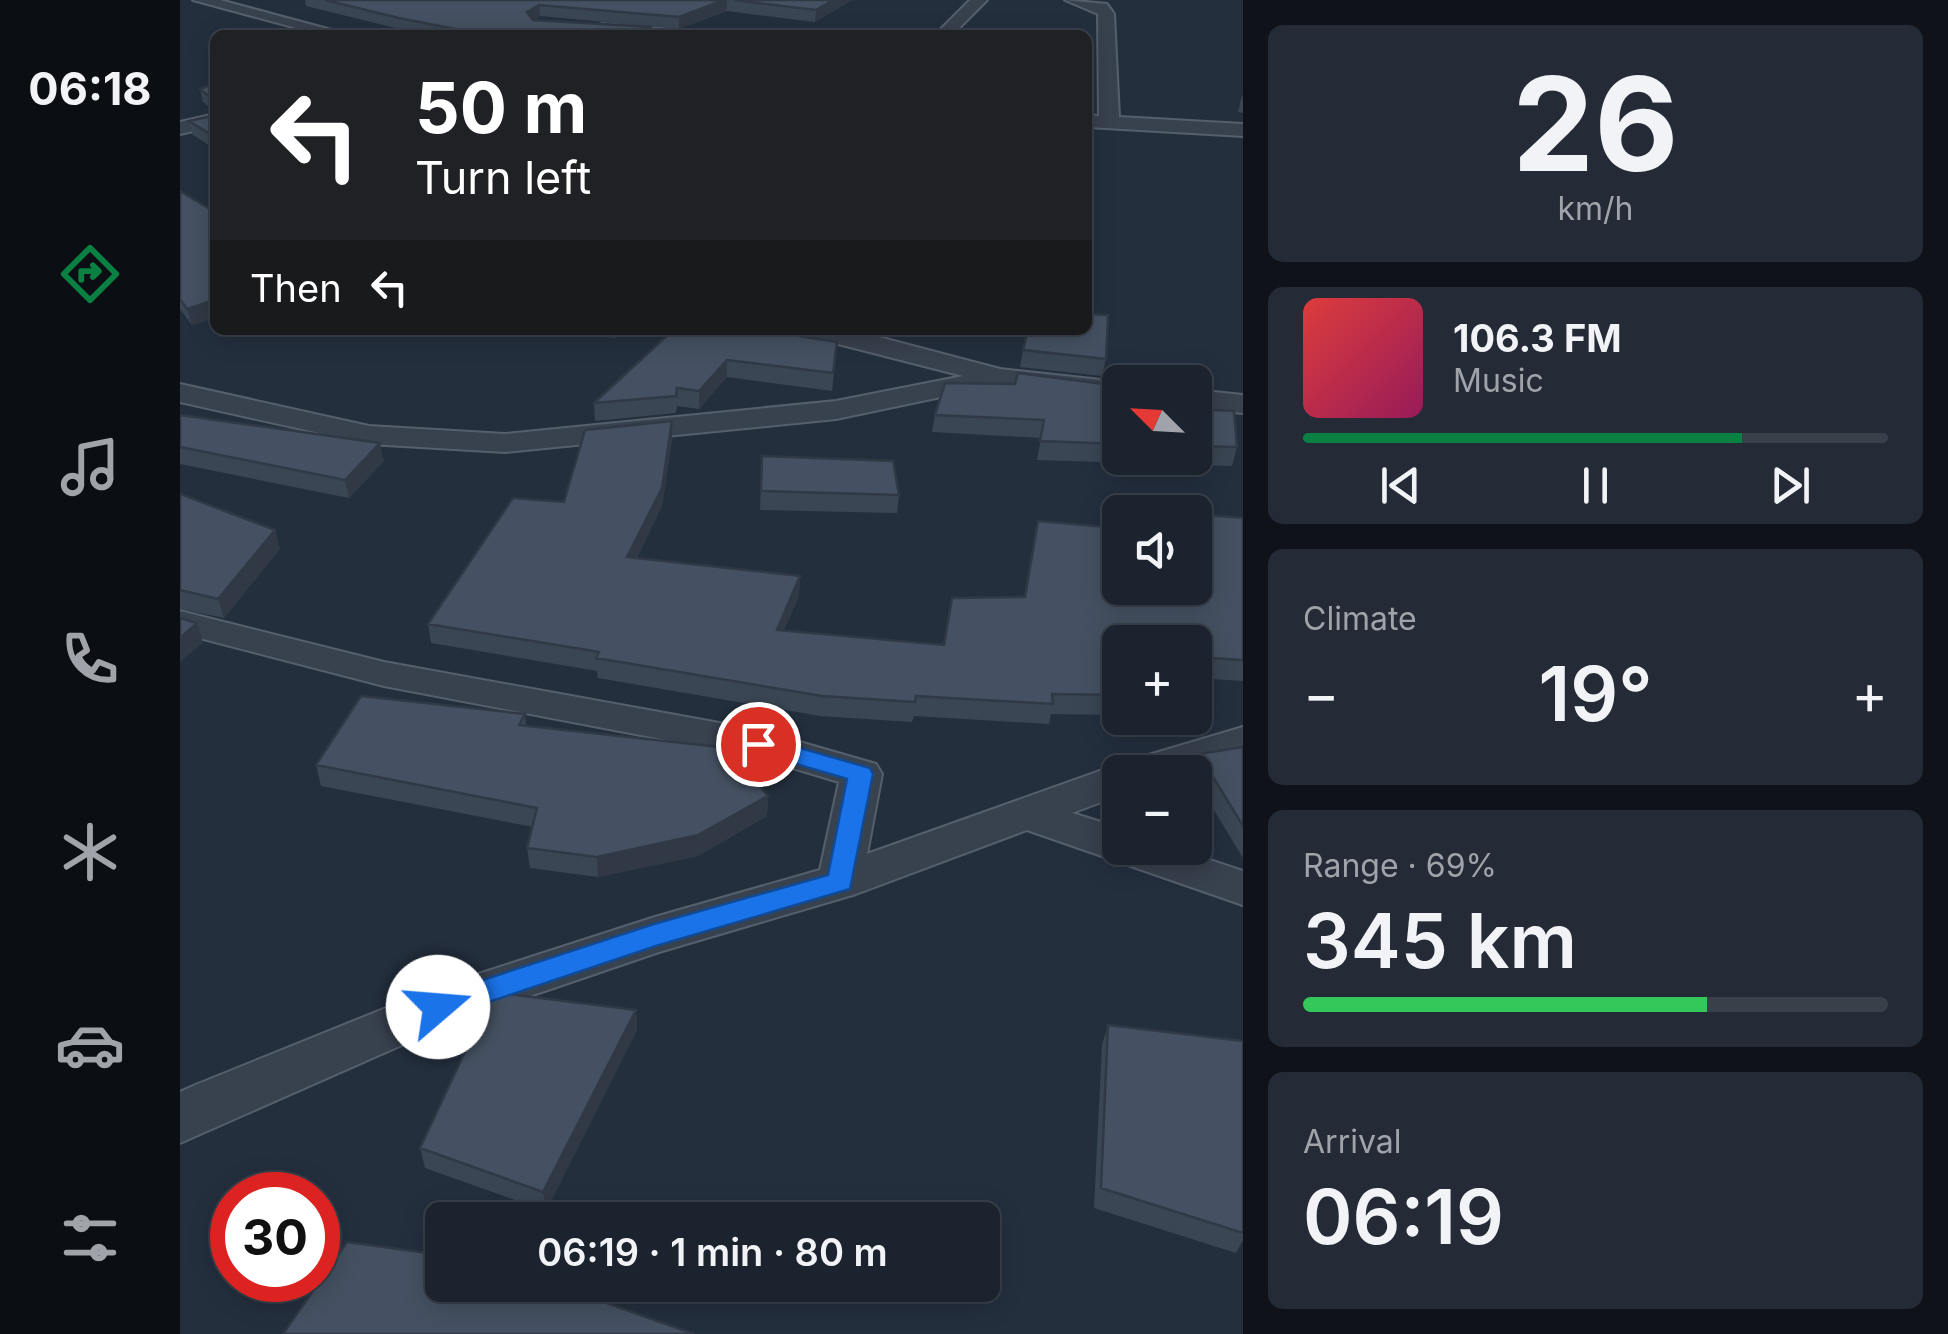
<!DOCTYPE html>
<html lang="en">
<head>
<meta charset="utf-8">
<style>
  :root { --surface:#1b232e; --page:#242b36; --text:#f1f3f6; --muted:#a0a4aa; --line:#39404a; --accent:#0b8043 }
  body { margin:0; font-family:Inter,sans-serif; background:var(--page); color:var(--text); height:100vh; display:flex; flex-direction:column; font-size:38px; white-space:nowrap }
  * { box-sizing:border-box; margin:0 }
  p { font-size:32px; color:var(--muted) }
  .icon { flex:none; width:55px; height:55px; fill:none; stroke:currentColor; stroke-width:2; stroke-linecap:round; stroke-linejoin:round }
  .map { position:relative; flex:1; overflow:hidden }
  .sheet { display:flex; flex-direction:column; gap:25px; padding:25px; background:#0f1319; width:705px }
  .sheet>* { flex:none }
  .hud { position:absolute; left:30px; top:30px; width:882px; height:305px; border-radius:15px; box-shadow:0 5px 25px #0003,0 0 0 2px var(--line); background:#202124; color:#fff; overflow:hidden }
  .needle { width:65px; rotate:294deg }
  .fabs { position:absolute; left:922px; top:365px; display:grid; gap:20px }
  .fabs a { display:grid; place-items:center; width:110px; height:110px; border-radius:15px; background:var(--surface); box-shadow:0 5px 25px #0003,0 0 0 2px var(--line); font-size:50px }
  .speed { position:absolute; left:30px; top:1172px; display:flex; gap:20px; font-size:50px; font-weight:700; text-align:center }
  .speed>* { display:grid; place-content:center; width:130px; height:130px; border-radius:50%; background:var(--surface); box-shadow:0 5px 25px #0003,0 0 0 2px var(--line); line-height:1 }
  .speed .limit { border:15px solid #d22; background:#fff; color:#111 }
  .pin { position:absolute; display:grid; place-items:center; width:85px; height:85px; color:#fff; margin:-42px; border:5px solid #fff; border-radius:50%; box-shadow:0 2px 10px #0007 }
  .me { position:absolute; width:110px; margin:-55px; rotate:72deg; stroke-linejoin:round; filter:drop-shadow(0 0 8px #0008) }
  .turn { display:flex; align-items:center; gap:35px; height:210px; padding:0 40px; font-size:45px }
  .turn .icon { width:130px; height:130px; stroke-width:2.5 }
  .turn b { display:block; font-size:70px; line-height:85px }
  .then { display:flex; align-items:center; height:95px; padding:0 40px; background:#0003; gap:20px; font-size:38px }
  .big { font-size:75px; font-weight:600; line-height:1.1 }
  .sheet .widget { flex:1; display:flex; flex-direction:column; justify-content:center; gap:15px; min-width:0; padding:0 35px; border-radius:15px; background:var(--page) }
  .sheet .dial { align-items:center; gap:0 }
  .dial b { font-size:130px; line-height:1 }
  .song { display:flex; align-items:center; gap:30px }
  .cover { width:120px; height:120px; border-radius:15px; background:linear-gradient(135deg,hsl(0 70% 55%),hsl(330 70% 35%)) }
  .played { height:10px; border-radius:5px; background:linear-gradient(90deg,var(--accent) 75%,var(--line) 75%) }
  .keys { display:flex; justify-content:space-around; direction:ltr }
  .heat { display:flex; justify-content:space-between; align-items:center; font-size:55px; direction:ltr }
  .charge { height:15px; border-radius:8px; background:linear-gradient(90deg,#34c759 69%,var(--line) 0) }
  .trip { position:absolute; left:245px; top:1202px; width:575px; height:100px; border-radius:15px; background:var(--surface); box-shadow:0 5px 25px #0003,0 0 0 2px var(--line); font-weight:600; line-height:100px; text-align:center }
  main { display:flex; flex:1; min-height:0 }
  .tab-bar { display:flex; flex-direction:column; width:180px; justify-content:space-around; align-items:center; background:#0b0e12; color:var(--muted) }
  .tab-bar .icon { width:70px; height:70px }
  .tab-bar .current { color:var(--accent) }
  .tab-bar b { font-size:45px; color:var(--text) }
  .map>svg:first-child { display:block }
  .lines { fill:none; stroke-linecap:round; stroke-linejoin:round }
  .minor-casing { stroke:#565f6c; stroke-width:4 }
  .minor { fill:#38414e; fill-rule:evenodd }
  .wall { fill:#3b4654 }
  .shaded-wall { fill:#303945 }
  .building { fill:#455162; stroke:#303945; stroke-width:2.5 }
  .route { fill:#1a73e8; stroke:#114b97; stroke-width:2.5 }
</style>
</head>
<body>
<main>
<nav class="tab-bar">
<b>06:18</b>
<svg class="icon current" aria-label="directions" viewBox="0 0 24 24"><path d="M12 3l9 9-9 9-9-9zM9 14v-3h6M13 9l2 2-2 2"/></svg>
<svg class="icon" aria-label="music" viewBox="0 0 24 24"><path d="M9 18V5l10-2v13"/><circle cx="6" cy="18" r="3"/><circle cx="16" cy="16" r="3"/></svg>
<svg class="icon" aria-label="phone" viewBox="0 0 24 24"><path d="M5 4h4l2 5-3 2q2 4 5 5l2-3 5 2v4C11 20 4 13 5 4z"/></svg>
<svg class="icon" aria-label="climate" viewBox="0 0 24 24"><path d="M12 3v18M4 7l16 10M4 17L20 7"/></svg>
<svg class="icon" aria-label="car" viewBox="0 0 24 24"><path d="M5 17H2v-5l4-1 3-4h7l3 4 3 1v5h-3M9 17h6M6 11h13"/><circle cx="7" cy="17" r="2"/><circle cx="17" cy="17" r="2"/></svg>
<svg class="icon" aria-label="filters" viewBox="0 0 24 24"><path d="M4 7h16M4 17h16"/><circle cx="9" cy="7" r="2"/><circle cx="15" cy="17" r="2"/></svg>
</nav>
<div class="map">
<svg width="1063" height="1334" viewBox="0 0 1063 1334">
  <rect width="100%" height="100%" fill="#242f3e"/>
  <g class="lines">
    <defs>
      <path id="minor" d="M13 0H40L170 35H142Z
        M790 0H807L772 35H755Z
        M885 0 927 4 934 14 939 117 1063 124V136L908 127V115L919 116 918 14Z
        M422 24 494 30 502 35 416 32V26Z
        M35 114V126L0 134V122Z
        M623 330H672L820 369 940 382V400L818 385 656 419 325 452 189 444 0 402V384L189 426 325 434 656 401 783 376 627 336Z
        M1015 390 1063 395V413L1015 408Z
        M0 611 204 662 578 730 696 764 702 774 687 854 945 762 1063 727V755L1005 772H940V795L892 813 940 828V848H994L1063 871V905L847 830 676 894 479 952 274 1022 0 1143V1092L13 1086 258 987 475 917 640 870 659 782 576 757 204 686 0 633Z"/>
    </defs>
    <use href="#minor" class="minor-casing"/>
    <use href="#minor" class="minor"/>
  </g>
  <path class="wall" d="M125 0H672L635 22 547 11 499 29 360 16 355 20 472 27V35H244L126 6Z
    M35 83V149L13 135 9 121 33 116 34 111 23 102 20 89Z
    M1063 95V113L1058 112 1061 99Z
    M0 191 12 325 0 309Z
    M389 330H444L435 338 389 333Z
    M493 330H592V332L657 342 652 391 547 377 519 409 497 406 496 413 415 421 414 403Z
    M843 350 926 359 922 376 840 367Z
    M923 402 940 403V458H1015V409L1057 447 1052 466 857 460 861 438 752 432 755 415Z
    M0 415 204 461 169 498 0 464Z
    M492 421V439L482 506 457 558 620 576 619 596 604 630 764 645 844 597 940 588 1063 518V681L1015 678V642H940V715L871 714 869 724 734 716 732 722 640 716 418 678 417 671 251 643 248 624 384 502Z
    M582 456 719 495 717 513 580 510Z
    M0 494 95 530 100 549 44 618 0 609Z
    M345 714 346 726 588 796 587 816 518 856 418 877 350 868 347 848 353 827 141 786 136 765Z
    M1063 747V858L1015 779V772H1013L1019 754Z
    M456 1010 457 1030 366 1211 245 1168 240 1148Z
    M928 1025 1063 1041V1240L1056 1253 914 1208 922 1045Z"/>
  <path class="shaded-wall" d="M544 0H547V11L499 29V17Z
    M653 0H672L635 22 636 10Z
    M359 5 360 16 348 24 347 12Z
    M472 27V35H450Z
    M35 300V318L12 325 7 309Z
    M435 330H444L435 338Z
    M547 360V377L519 409V391Z
    M492 421V439L482 506 448 576 447 557Z
    M200 443 204 461 169 498 165 480Z
    M95 530 100 549 44 618 38 599Z
    M620 576 619 596 596 649 597 630Z
    M17 623 23 643 0 662V638Z
    M588 796 587 816 518 856 418 877 417 857Z
    M456 1010 457 1030 366 1211 363 1192Z"/>
  <path class="building" d="M145 0H544L499 17 359 5 347 12 353 20 472 27 450 35H306L219 18Z
    M554 0H653L636 10Z
    M35 83V101L20 89Z
    M35 109V137L9 121 33 116Z
    M0 191 35 212V300L7 309 0 299Z
    M908 314 928 315 926 359 843 350 848 330H908Z
    M493 330H581L657 342 653 373 547 360 519 391 497 388 496 396 414 403Z
    M838 373 924 384 923 402 940 403V444L860 441 864 420 755 415 765 383 835 384Z
    M1015 409 1054 411 1057 447 1015 446Z
    M0 415 200 443 165 480 0 447Z
    M492 421 482 488 447 557 620 576 597 630 764 645 772 598 845 597 858 521 940 528V588H1015V514L1063 518V660L1015 657V642H940V695L872 694 873 704 736 696 735 702 642 696 416 658 419 652 248 624 333 498 384 502 405 430Z
    M582 456 713 461 719 495 581 491Z
    M0 494 95 530 38 599 0 590Z
    M0 618 17 623 0 638Z
    M181 696 345 714 339 725 548 748 588 796 518 835 417 857 347 848 357 808 136 765Z
    M1063 747V826L1019 754Z
    M313 992 456 1010 363 1192 240 1148Z
    M928 1025 1063 1041V1233L921 1188Z
    M167 1242 262 1255V1285H376L514 1334H103Z"/>
  <path class="route" d="M578 736 690 768 693 774 670 889 476 946 258 1019 248 1015 243 1007 248 998 474 924 648 875 667 779 569 750 566 744Z"/>
</svg>
<div class="fabs">
<a><svg class="needle" viewBox="-14 -14 28 28"><path d="M0-13l5 13h-10z" fill="#e53935"/><path d="M0 13l5-13h-10z" fill="#a0a4aa"/></svg></a>
<a><svg class="icon" aria-label="sound" viewBox="0 0 24 24"><path d="M4 9h4l5-4v14l-5-4H4zM17 9q2 3 0 6"/></svg></a>
<a>+</a>
<a>−</a>
</div>
<div class="speed"><div class="limit">30</div></div>
<div class="pin" style="left:578px;top:744px;background:#d93025"><svg class="icon" aria-label="arrive" viewBox="0 0 24 24"><path d="M6 21V4h12l-3 4 3 4H6"/></svg></div>
<svg class="me" style="left:258px;top:1007px" viewBox="-20 -20 40 40"><circle r="19" fill="#fff"/><path d="M0-13L10 11 0 6-10 11z" fill="#1a73e8"/></svg>
<div class="trip">06:19 · 1 min · 80 m</div>
<div class="hud">
<div class="turn"><svg class="icon" aria-label="left" viewBox="0 0 24 24"><path d="M17 20v-9H6M10 6l-5 5 5 5"/></svg><div><b>50 m</b>Turn left</div></div>
<div class="then">Then<svg class="icon" aria-label="left" viewBox="0 0 24 24"><path d="M17 20v-9H6M10 6l-5 5 5 5"/></svg></div>
</div>
</div>
<section class="sheet">
<div class="widget dial"><b>26</b><p>km/h</p></div>
<div class="widget">
<div class="song"><i class="cover"></i><div><b>106.3 FM</b><p>Music</p></div></div>
<div class="played"></div>
<div class="keys"><svg class="icon" aria-label="previous" viewBox="0 0 24 24"><path d="M18 5L8 12l10 7zM5 5v14"/></svg><svg class="icon" aria-label="pause" viewBox="0 0 24 24"><path d="M8 5v14M16 5v14"/></svg><svg class="icon" aria-label="next" viewBox="0 0 24 24"><path d="M6 5l10 7-10 7zM19 5v14"/></svg></div>
</div>
<div class="widget"><p>Climate</p>
<div class="heat"><a>−</a><b class="big">19°</b><a>+</a></div>
</div>
<div class="widget"><p>Range · 69%</p><b class="big">345 km</b><div class="charge"></div></div>
<div class="widget"><p>Arrival</p><b class="big">06:19</b></div>
</section>
</main>
</body>
</html>
